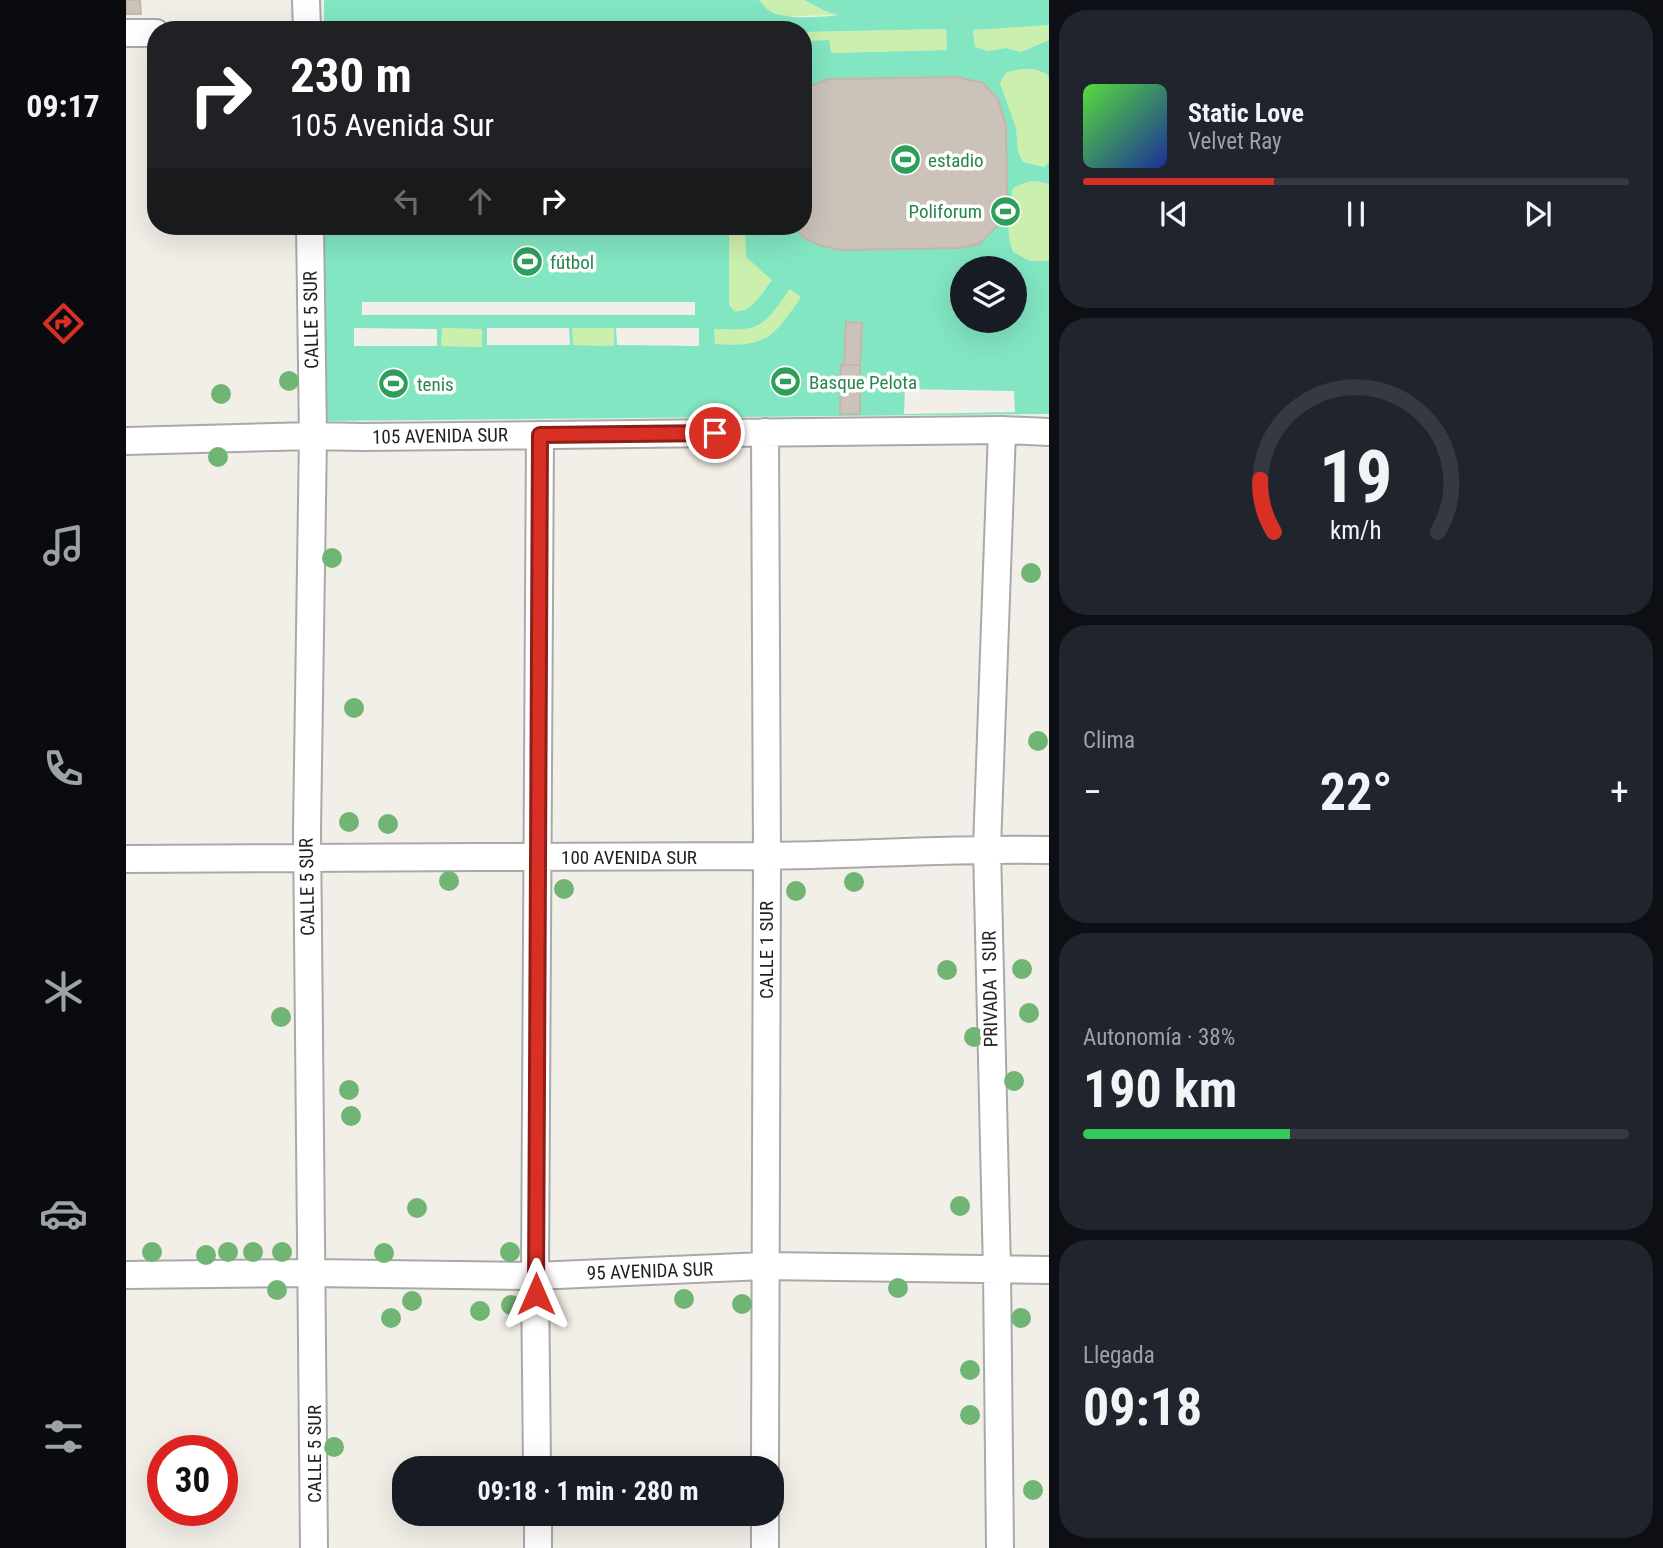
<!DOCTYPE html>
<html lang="es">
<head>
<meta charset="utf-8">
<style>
  :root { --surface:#171b24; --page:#20242c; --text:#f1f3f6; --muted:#9ea1a6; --line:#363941; --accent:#d93025 }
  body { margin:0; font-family:"Roboto Condensed",sans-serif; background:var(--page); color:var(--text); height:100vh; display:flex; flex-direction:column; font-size:26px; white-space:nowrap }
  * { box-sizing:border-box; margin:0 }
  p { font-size:23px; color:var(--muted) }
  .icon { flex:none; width:38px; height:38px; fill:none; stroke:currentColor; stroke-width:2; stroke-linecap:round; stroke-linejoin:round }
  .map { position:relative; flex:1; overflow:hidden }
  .sheet { display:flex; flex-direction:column; gap:10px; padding:10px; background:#0d0f14; width:614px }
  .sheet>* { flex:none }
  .banner { position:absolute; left:21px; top:21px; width:665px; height:214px; border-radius:28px; box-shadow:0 7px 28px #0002; background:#202124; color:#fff; overflow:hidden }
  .controls { position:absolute; left:824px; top:256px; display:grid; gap:14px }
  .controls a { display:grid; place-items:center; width:77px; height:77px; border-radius:50%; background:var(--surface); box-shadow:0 7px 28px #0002; font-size:35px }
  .speed { position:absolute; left:21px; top:1435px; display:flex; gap:14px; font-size:35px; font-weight:700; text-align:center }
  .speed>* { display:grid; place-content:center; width:91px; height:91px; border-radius:50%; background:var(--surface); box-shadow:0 7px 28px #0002; line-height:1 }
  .speed .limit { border:10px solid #d22; background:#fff; color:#111 }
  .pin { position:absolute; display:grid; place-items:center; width:60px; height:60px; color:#fff; margin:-30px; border:4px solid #fff; border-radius:50%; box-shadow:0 2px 7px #0007 }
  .me { position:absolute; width:77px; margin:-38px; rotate:0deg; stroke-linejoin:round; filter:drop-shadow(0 0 5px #0008) }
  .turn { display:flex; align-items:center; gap:24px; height:147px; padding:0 28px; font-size:32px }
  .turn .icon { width:91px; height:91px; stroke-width:2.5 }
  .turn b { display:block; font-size:49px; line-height:60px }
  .lanes { display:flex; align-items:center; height:66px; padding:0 28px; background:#0003; justify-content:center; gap:35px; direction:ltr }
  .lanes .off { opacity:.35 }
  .big { font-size:52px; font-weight:700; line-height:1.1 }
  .sheet .tile { flex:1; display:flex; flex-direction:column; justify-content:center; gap:10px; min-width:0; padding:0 24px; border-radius:28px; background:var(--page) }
  .sheet .dial { align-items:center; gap:0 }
  .dial svg { height:182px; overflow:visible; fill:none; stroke:var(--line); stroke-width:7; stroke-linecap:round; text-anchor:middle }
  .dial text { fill:var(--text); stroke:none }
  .song { display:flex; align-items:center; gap:21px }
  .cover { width:84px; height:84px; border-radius:10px; background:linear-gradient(135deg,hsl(110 70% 55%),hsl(230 70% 35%)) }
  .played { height:7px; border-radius:4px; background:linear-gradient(90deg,var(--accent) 35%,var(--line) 35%) }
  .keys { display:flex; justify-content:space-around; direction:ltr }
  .heat { display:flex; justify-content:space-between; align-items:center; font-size:38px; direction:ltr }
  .charge { height:10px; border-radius:5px; background:linear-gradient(90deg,#34c759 38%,var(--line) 0) }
  .trip { position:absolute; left:266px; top:1456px; width:392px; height:70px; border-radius:28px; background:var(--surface); box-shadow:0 7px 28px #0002; font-weight:700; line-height:70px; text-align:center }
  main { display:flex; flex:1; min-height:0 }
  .tab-bar { display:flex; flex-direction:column; width:126px; justify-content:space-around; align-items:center; background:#090b0e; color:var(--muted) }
  .tab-bar .icon { width:49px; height:49px }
  .tab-bar .active { color:var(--accent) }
  .tab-bar b { font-size:32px; color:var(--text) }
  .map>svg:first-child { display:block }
  .grass { fill:#cbefac }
  .pitch { fill:#82e6c2; fill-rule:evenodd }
  .building { fill:#cbc2ba; stroke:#c5b6a9; stroke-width:2 }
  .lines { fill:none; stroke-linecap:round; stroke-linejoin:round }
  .minor-casing { stroke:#a9a9a9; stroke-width:30 }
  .minor { stroke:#fff; stroke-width:26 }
  .tree { fill:#70b573 }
  .route-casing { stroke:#8d1f18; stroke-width:18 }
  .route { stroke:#d93025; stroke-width:12 }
  .labels { text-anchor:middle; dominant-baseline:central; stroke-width:7; stroke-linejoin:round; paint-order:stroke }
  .leisure-label { font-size:19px; fill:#27864d; stroke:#fff; text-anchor:start }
  .street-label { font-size:19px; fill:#222; stroke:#fff }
</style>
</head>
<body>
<main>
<nav class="tab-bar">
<b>09:17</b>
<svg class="icon active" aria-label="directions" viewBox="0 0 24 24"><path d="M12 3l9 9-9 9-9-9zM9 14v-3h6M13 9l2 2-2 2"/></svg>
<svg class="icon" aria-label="music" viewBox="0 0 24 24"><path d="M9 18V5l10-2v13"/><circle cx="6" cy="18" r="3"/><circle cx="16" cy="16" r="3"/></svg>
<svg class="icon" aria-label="phone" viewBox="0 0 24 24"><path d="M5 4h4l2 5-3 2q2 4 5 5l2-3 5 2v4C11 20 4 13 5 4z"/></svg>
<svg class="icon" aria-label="climate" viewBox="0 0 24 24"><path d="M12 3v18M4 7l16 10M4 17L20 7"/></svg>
<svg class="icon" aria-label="car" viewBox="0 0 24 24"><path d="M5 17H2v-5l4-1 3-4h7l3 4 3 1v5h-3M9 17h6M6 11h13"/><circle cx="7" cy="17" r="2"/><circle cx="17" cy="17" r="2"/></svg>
<svg class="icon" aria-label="filters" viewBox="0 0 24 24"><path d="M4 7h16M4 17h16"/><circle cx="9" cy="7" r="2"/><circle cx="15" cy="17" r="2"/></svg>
</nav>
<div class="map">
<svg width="923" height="1548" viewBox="0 0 923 1548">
  <rect width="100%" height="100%" fill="#f2efe8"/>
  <path class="grass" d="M633 0H678L701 12 716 15 658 16 642 10Z
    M923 25V40L895 52 880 48 862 51 849 48 847 29Z
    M820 29 821 50 704 53 702 40 677 41V32Z
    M894 68 917 71 923 75V162L918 167 897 162 892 151 890 128 874 83 880 73Z
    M913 180 923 184V261H904L887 252C879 231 883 210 887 188L898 182Z
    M603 226H619L620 257 646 279C636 292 626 314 608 311L603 305Z
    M664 289 676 297C661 318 645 343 617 345 608 346 598 345 589 344L588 329 610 330Z
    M446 327 488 328V346L446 345Z
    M315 328 357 329V347L315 346Z"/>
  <path class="pitch" d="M198 0H633C636 3 638 6 641 9 655 21 695 17 713 15L701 12 678 0H923V25L847 30 849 47 862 51 880 48 895 52 923 40V79L922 75C910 67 894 68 880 73L874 83 890 128 892 151 897 162 918 167 923 162V184C908 179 901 181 887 188 883 210 879 231 887 252L904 261H923V414L195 421 197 226H603V305L608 311C626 314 636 292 646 280L620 257 619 226H669L678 239 696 246 716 250 834 248 853 244 871 226 881 194 880 126 872 99 857 83 831 77 724 78 702 79 677 92V41L703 40 705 53 821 50 820 29 677 32V30H198ZM836 268H889V320H836ZM664 289 675 297C648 337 639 348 589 344L588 329C636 332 637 326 664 289ZM569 302V315H236V302ZM720 323H735L733 414H714L715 365H718ZM228 328 311 329V346H228ZM316 328 356 329V347L315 346ZM361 328H443L444 345H361ZM446 328H488V346L447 345ZM490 328H573V346L491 345ZM779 389 888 391 889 412 778 414Z"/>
  <path class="building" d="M0 0H14L15 14H0Z
    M831 77 857 83 872 99 880 126 881 194 871 226 853 244 834 248 716 250 696 246 678 238 669 226H677V92L683 87 702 79Z
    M720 322 736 323 734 365H718Z
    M715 365H734V414H714Z"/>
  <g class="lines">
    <defs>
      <path id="minor" d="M180 0 181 30
        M0 33H30
        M184 226 187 436 181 830 188 1548
        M0 441 187 436 236 437 876 430 923 432
        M0 859C212 856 424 858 636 856 732 855 827 848 923 850
        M0 1275 186 1273 409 1276 639 1266 923 1270
        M411 1468 409 1276 414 435
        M639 1468 641 856 639 432
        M412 1514V1548
        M639 1548V1514
        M874 1548 871 1270 861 848 876 430"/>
    </defs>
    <use href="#minor" class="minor-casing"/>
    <use href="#minor" class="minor"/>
  </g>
  <g class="tree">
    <circle cx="163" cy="381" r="10"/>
    <circle cx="95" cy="394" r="10"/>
    <circle cx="92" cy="457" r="10"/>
    <circle cx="206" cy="558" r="10"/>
    <circle cx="905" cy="573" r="10"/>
    <circle cx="228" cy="708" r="10"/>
    <circle cx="912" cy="741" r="10"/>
    <circle cx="223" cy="822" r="10"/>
    <circle cx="262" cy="824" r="10"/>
    <circle cx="323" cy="881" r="10"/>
    <circle cx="728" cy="882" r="10"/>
    <circle cx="438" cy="889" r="10"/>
    <circle cx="670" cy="891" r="10"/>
    <circle cx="896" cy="969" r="10"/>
    <circle cx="821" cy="970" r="10"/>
    <circle cx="903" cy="1013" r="10"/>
    <circle cx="155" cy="1017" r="10"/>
    <circle cx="848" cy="1037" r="10"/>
    <circle cx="888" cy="1081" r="10"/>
    <circle cx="223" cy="1090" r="10"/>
    <circle cx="225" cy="1116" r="10"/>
    <circle cx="834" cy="1206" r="10"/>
    <circle cx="291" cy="1208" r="10"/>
    <circle cx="26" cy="1252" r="10"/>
    <circle cx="102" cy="1252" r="10"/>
    <circle cx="127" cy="1252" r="10"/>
    <circle cx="156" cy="1252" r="10"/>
    <circle cx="384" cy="1252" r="10"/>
    <circle cx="258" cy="1253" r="10"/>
    <circle cx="80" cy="1255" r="10"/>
    <circle cx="772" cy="1288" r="10"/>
    <circle cx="151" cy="1290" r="10"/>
    <circle cx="558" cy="1299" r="10"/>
    <circle cx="286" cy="1301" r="10"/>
    <circle cx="616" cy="1304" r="10"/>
    <circle cx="385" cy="1305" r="10"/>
    <circle cx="354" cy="1311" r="10"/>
    <circle cx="265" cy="1318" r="10"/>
    <circle cx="895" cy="1318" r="10"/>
    <circle cx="844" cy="1370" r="10"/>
    <circle cx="844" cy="1415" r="10"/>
    <circle cx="208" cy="1447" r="10"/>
    <circle cx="907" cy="1490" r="10"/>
  </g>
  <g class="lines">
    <defs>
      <path id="route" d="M410 1294 414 435 589 433"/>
    </defs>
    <use href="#route" class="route-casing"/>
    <use href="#route" class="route"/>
  </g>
  <defs>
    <symbol id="stadium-disc" viewBox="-11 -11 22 22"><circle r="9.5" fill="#2e9e5b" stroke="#fff"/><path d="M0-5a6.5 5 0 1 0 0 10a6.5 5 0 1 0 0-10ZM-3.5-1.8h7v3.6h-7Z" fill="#fff"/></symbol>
  </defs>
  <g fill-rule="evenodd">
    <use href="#stadium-disc" x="762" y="142" width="35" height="35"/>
    <use href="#stadium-disc" x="862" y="194" width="35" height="35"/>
    <use href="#stadium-disc" x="384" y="244" width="35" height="35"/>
    <use href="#stadium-disc" x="642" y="364" width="35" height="35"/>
    <use href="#stadium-disc" x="250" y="366" width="35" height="35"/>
  </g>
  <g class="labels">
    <g class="leisure-label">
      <text x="802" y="160">estadio</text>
      <text x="856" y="211" text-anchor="end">Poliforum</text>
      <text x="424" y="262">fútbol</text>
      <text x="683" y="382">Basque Pelota</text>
      <text x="291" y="384">tenis</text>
    </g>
    <g class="street-label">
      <text transform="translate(185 320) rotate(-91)">CALLE 5 SUR</text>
      <text transform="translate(314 436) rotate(-1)">105 AVENIDA SUR</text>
      <text x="503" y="857">100 AVENIDA SUR</text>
      <text transform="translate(181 887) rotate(-91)">CALLE 5 SUR</text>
      <text transform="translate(640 950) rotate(-90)">CALLE 1 SUR</text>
      <text transform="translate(864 989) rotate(-91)">PRIVADA 1 SUR</text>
      <text transform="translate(524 1271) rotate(-2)">95 AVENIDA SUR</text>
      <text transform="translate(188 1454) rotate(-90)">CALLE 5 SUR</text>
    </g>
  </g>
</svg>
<div class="controls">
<a><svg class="icon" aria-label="layers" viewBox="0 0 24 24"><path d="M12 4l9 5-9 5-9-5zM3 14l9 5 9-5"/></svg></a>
</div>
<div class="speed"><div class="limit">30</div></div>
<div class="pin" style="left:589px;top:433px;background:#d93025"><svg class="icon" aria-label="arrive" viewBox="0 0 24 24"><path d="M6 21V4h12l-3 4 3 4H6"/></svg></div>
<svg class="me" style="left:410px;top:1294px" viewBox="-20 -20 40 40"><path d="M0-17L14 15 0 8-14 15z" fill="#d93025" stroke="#fff" stroke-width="4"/></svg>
<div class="trip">09:18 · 1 min · 280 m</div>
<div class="banner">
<div class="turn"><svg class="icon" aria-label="right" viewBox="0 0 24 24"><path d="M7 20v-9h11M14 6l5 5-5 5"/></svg><div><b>230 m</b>105 Avenida Sur</div></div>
<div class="lanes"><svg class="icon off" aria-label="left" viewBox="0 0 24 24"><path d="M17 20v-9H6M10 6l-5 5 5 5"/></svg><svg class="icon off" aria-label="ahead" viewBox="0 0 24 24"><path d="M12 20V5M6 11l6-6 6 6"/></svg><svg class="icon" aria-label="right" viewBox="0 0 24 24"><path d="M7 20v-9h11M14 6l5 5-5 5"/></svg></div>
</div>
</div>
<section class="sheet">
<div class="tile">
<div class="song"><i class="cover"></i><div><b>Static Love</b><p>Velvet Ray</p></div></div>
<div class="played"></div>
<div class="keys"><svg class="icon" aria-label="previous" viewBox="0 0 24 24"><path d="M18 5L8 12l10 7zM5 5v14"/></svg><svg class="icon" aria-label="pause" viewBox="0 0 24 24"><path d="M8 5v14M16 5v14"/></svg><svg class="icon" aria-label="next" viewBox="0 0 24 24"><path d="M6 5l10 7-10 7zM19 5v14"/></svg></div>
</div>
<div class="tile dial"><svg viewBox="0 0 100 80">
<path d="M14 69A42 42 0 1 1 86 69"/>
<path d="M14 69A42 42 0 0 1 8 46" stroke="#d93025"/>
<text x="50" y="56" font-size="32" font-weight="700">19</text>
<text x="50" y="72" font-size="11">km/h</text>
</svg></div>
<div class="tile"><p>Clima</p>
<div class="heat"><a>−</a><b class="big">22°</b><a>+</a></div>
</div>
<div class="tile"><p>Autonomía · 38%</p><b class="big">190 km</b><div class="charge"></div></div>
<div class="tile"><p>Llegada</p><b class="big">09:18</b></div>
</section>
</main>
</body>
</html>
